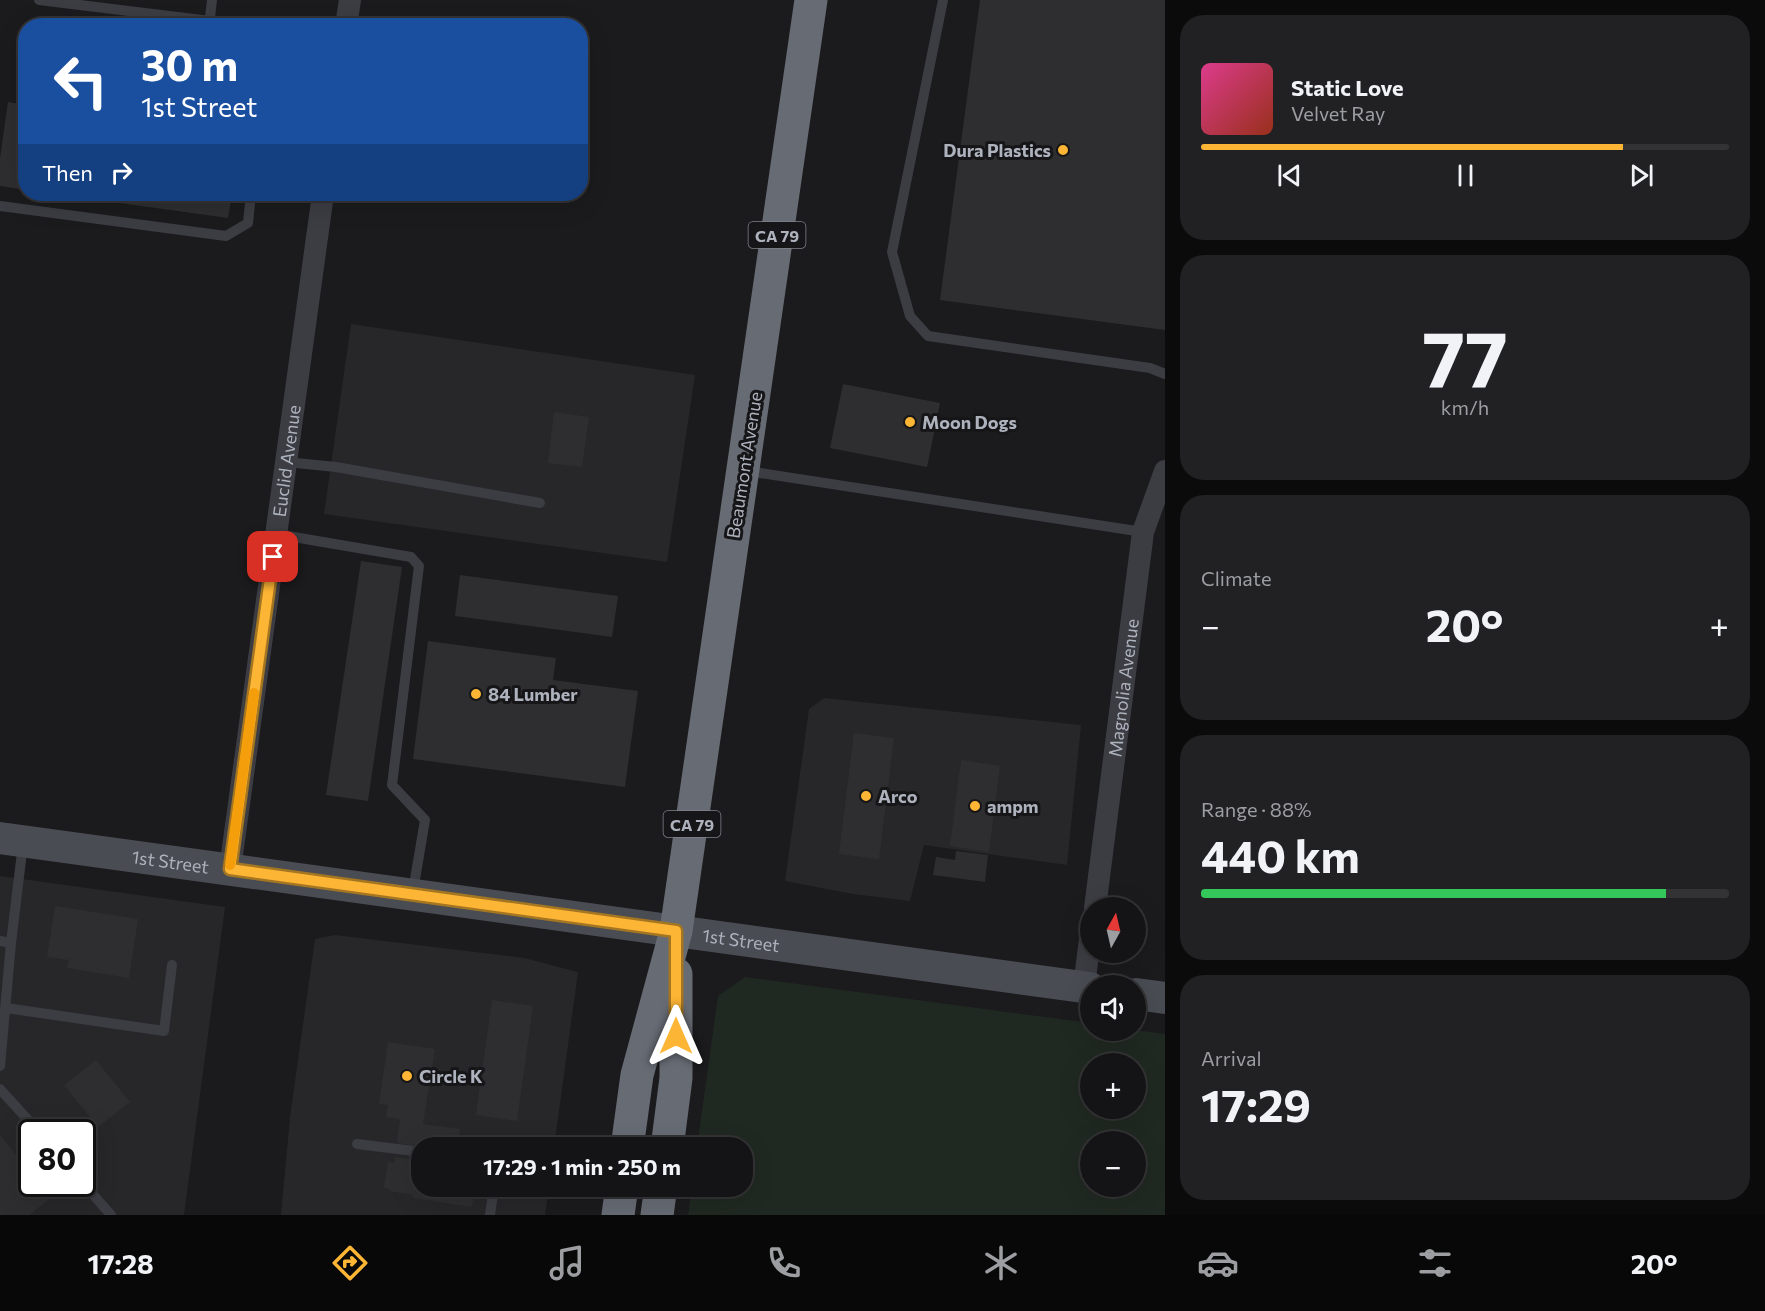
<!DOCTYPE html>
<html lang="en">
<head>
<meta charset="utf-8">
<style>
  :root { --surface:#141416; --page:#212123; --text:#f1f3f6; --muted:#9d9ea1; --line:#333335; --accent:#fcb534 }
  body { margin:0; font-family:Commissioner,sans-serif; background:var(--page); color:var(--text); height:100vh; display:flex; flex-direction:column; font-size:22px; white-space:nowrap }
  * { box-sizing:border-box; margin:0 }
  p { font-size:20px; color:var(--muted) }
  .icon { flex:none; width:33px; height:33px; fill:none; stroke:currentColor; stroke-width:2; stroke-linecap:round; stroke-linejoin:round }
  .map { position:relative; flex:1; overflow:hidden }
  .drawer { display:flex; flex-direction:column; gap:15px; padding:15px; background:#0b0b0c; width:600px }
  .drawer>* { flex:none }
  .guide { position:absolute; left:18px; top:18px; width:570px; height:183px; border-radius:24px; box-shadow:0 6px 24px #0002,0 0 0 2px var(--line); background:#1a4fa0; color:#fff; overflow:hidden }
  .needle { width:39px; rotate:8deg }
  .buttons { position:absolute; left:1080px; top:897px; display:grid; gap:12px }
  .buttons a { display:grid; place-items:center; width:66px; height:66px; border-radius:50%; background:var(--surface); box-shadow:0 6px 24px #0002,0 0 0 2px var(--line); font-size:30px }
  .speed { position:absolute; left:18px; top:1119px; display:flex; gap:12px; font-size:30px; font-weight:700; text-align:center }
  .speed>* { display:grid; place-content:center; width:78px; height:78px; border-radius:50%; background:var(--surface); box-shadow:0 6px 24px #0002,0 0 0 2px var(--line); line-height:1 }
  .speed .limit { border:3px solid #111; border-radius:9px; background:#fff; color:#111 }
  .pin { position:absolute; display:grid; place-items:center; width:51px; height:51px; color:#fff; margin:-26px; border-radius:12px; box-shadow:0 3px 9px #0006 }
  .me { position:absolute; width:66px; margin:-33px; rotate:0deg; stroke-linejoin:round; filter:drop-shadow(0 0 4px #0008) }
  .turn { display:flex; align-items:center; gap:21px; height:126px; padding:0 24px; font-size:27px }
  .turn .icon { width:78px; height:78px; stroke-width:2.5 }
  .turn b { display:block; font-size:42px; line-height:51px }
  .then { display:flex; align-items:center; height:57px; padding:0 24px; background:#0003; gap:12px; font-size:22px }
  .big { font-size:45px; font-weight:700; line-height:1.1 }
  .drawer .tile { flex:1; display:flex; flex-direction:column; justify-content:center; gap:9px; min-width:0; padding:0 21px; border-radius:24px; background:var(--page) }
  .drawer .dial { align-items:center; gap:0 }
  .dial b { font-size:78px; line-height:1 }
  .song { display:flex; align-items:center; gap:18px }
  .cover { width:72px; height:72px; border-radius:9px; background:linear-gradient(135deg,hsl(330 70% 55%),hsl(10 70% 35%)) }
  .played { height:6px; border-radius:3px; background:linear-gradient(90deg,var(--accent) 80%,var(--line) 80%) }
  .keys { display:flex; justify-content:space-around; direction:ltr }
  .heat { display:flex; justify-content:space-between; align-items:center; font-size:33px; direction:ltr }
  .charge { height:9px; border-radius:4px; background:linear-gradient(90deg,#34c759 88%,var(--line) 0) }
  .trip { position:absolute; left:411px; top:1137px; width:342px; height:60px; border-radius:24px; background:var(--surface); box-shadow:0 6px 24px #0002,0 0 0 2px var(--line); font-weight:700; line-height:60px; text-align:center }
  .tabs { display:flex; height:96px; justify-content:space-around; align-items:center; background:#080809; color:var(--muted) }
  .tabs .icon { width:42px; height:42px }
  .tabs .active { color:var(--accent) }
  .tabs b { font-size:27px; color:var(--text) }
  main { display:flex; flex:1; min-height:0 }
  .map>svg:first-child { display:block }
  .built { fill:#27272a; fill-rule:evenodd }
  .green { fill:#202921; fill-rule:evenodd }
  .building { fill:#2e2e31 }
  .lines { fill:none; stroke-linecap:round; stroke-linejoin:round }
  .lane { stroke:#3b3d43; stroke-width:10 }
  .street { stroke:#3b3d43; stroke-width:22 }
  .secondary { stroke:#494c53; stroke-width:32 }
  .highway { stroke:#676b74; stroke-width:33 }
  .route-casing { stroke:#a47622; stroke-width:15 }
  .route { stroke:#fcb534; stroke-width:10 }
  .slow { stroke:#f59e0b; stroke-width:10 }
  .poi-dot { fill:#fcb534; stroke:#161618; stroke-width:2 }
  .labels { text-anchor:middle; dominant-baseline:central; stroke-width:6; stroke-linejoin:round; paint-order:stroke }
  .shield { fill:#161618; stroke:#80838c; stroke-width:1.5 }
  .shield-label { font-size:16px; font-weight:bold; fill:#adb2bd }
  .poi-label { font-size:18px; font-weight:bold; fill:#adb2bd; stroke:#161618; text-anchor:start }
  .street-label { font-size:18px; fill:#adb2bd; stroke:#161618 }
</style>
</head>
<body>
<main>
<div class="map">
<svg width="1165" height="1215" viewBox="0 0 1165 1215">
  <rect width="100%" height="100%" fill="#1b1b1d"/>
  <path class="built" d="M351 324 695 375 667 562 324 514Z
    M824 698 1081 725 1067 865 924 845 910 901 853 894 785 881 809 709Z
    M0 876 225 907 184 1215H0ZM32 1132H82V1184H32Z
    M335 935 524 958 578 972 554 1147 422 1148V1186L549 1187 545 1215H281L290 1117 315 939Z"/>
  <path class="green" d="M745 977 1090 1023V1030H1136L1165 1034V1215H688L692 1187 742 1186V1148L697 1147 718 996ZM1090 1064H1136V1108H1090ZM1090 1142H1136V1186H1090Z"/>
  <path class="building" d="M980 0H1165V330L940 300Z
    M8 102 26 105V190L0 186V158Z
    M62 194H232L228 218 62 195Z
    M843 384 940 403 927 467 830 448Z
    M554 412 589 417 582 467 548 463Z
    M361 561 402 567 368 801 326 795Z
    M460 575 618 596 612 637 455 616Z
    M428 641 556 658 553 680 638 691 625 787 413 759Z
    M854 733 894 738 879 859 839 854Z
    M961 760 1000 766 989 852 950 846Z
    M956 851 988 855 985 882 933 875 936 857 955 860Z
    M55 906 138 919 129 978 67 968 69 960 47 957Z
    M492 1000 533 1006 517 1121 476 1115Z
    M388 1042 435 1049 423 1124 460 1129 457 1148H430L397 1143 400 1119 386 1117 388 1105 379 1104Z
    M96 1060 130 1102 98 1127 64 1085Z
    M0 1135 32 1174V1184H39L51 1198 29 1215H0Z
    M395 1157 422 1161V1186H475L472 1207 412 1198 413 1195 390 1191V1189L384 1188 388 1162 394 1163Z"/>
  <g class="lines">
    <path class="lane" d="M39 0 251 26
      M943 0 892 252 910 316 928 336 1150 368 1165 374
      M209 26 212 0
      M0 206 226 236 248 223 251 194
      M286 462 336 467 540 503
      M747 471 1143 532
      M276 534 411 557 419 566 392 785 425 820 413 891
      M0 941 11 943 23 844
      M6 1008 164 1031 172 965
      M0 1066 11 943
      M0 1089 39 1132
      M357 1144 422 1152
      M82 1182 111 1215
      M490 1215 494 1186"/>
    <g class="street">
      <path d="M346 26 350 0"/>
      <path id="s1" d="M230 869 323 194"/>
      <path id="s2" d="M1095 908 1143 532 1165 471"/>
      <path d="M1084 987 1090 939"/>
    </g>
    <g class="secondary">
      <path id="s3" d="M0 838 1090 988"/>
      <path d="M1136 994 1165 998"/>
    </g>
    <path class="highway" d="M627 1148 637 1075 676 931 811 0
      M667 1148 676 1078V974
      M618 1215 622 1186
      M657 1215 661 1186"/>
  </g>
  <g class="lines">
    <defs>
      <path id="route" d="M273 557 230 869 676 931V1036"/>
    </defs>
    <use href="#route" class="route-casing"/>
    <use href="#route" class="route"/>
    <path class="slow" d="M230 865 254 693"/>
  </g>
  <g class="poi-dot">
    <circle cx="1063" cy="150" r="6"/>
    <circle cx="910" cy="422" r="6"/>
    <circle cx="476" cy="694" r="6"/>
    <circle cx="866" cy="796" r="6"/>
    <circle cx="975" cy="806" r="6"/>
    <circle cx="407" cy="1076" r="6"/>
  </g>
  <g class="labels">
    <g class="shield">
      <rect x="748.5" y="222" width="57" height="26" rx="4.5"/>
      <rect x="663.5" y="811" width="57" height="26" rx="4.5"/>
    </g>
    <g class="shield-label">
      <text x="777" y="235">CA 79</text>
      <text x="692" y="824">CA 79</text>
    </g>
    <g class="poi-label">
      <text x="1051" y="150" text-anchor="end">Dura Plastics</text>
      <text x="922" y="422">Moon Dogs</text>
      <text x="488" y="694">84 Lumber</text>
      <text x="878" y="796">Arco</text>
      <text x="987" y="806">ampm</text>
      <text x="419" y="1076">Circle K</text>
    </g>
    <g class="street-label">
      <text stroke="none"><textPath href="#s1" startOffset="412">Euclid Avenue</textPath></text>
      <text transform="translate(744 465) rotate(-81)">Beaumont Avenue</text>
      <text stroke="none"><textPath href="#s2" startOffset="222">Magnolia Avenue</textPath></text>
      <text stroke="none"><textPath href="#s3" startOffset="172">1st Street</textPath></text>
      <text stroke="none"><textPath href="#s3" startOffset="748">1st Street</textPath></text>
    </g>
  </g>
</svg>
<div class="buttons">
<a><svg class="needle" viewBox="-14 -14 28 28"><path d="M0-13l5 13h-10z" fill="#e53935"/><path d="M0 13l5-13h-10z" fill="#9d9ea1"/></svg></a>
<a><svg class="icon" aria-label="sound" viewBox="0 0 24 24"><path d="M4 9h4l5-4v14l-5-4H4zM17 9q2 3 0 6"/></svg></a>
<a>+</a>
<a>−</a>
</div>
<div class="speed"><div class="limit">80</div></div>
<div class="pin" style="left:273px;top:557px;background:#d93025"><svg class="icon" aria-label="arrive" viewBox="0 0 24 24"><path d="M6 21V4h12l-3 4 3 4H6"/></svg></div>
<svg class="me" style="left:676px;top:1036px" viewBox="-20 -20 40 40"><path d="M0-17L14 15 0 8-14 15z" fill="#fcb534" stroke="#fff" stroke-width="4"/></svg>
<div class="trip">17:29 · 1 min · 250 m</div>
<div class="guide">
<div class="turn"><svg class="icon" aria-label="left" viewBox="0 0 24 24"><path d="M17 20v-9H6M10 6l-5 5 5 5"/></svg><div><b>30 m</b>1st Street</div></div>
<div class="then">Then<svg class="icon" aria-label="right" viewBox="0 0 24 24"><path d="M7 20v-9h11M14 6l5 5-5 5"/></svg></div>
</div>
</div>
<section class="drawer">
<div class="tile">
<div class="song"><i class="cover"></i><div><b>Static Love</b><p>Velvet Ray</p></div></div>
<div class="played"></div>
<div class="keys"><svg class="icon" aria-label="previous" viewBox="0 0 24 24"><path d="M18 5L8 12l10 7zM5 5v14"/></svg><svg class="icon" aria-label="pause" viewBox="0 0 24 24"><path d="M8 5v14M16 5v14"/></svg><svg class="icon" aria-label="next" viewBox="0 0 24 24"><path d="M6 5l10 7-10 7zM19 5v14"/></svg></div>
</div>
<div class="tile dial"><b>77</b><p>km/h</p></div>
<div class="tile"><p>Climate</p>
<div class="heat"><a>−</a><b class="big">20°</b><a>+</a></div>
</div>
<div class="tile"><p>Range · 88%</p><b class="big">440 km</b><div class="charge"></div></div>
<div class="tile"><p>Arrival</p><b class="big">17:29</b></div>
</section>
</main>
<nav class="tabs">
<b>17:28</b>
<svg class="icon active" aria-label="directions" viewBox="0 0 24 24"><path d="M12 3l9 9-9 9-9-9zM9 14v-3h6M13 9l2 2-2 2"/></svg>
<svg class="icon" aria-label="music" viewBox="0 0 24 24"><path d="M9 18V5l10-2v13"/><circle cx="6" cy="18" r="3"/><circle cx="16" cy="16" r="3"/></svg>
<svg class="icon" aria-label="phone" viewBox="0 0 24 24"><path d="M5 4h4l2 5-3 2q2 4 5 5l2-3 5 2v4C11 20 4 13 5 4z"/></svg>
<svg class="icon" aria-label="climate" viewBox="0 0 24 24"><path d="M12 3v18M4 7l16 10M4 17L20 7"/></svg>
<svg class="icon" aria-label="car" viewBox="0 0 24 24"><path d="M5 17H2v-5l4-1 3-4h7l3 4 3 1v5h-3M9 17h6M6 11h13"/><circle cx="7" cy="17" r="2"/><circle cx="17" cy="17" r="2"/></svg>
<svg class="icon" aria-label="filters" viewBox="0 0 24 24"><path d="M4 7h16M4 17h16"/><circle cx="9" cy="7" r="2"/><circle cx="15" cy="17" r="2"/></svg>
<b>20°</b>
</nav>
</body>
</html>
